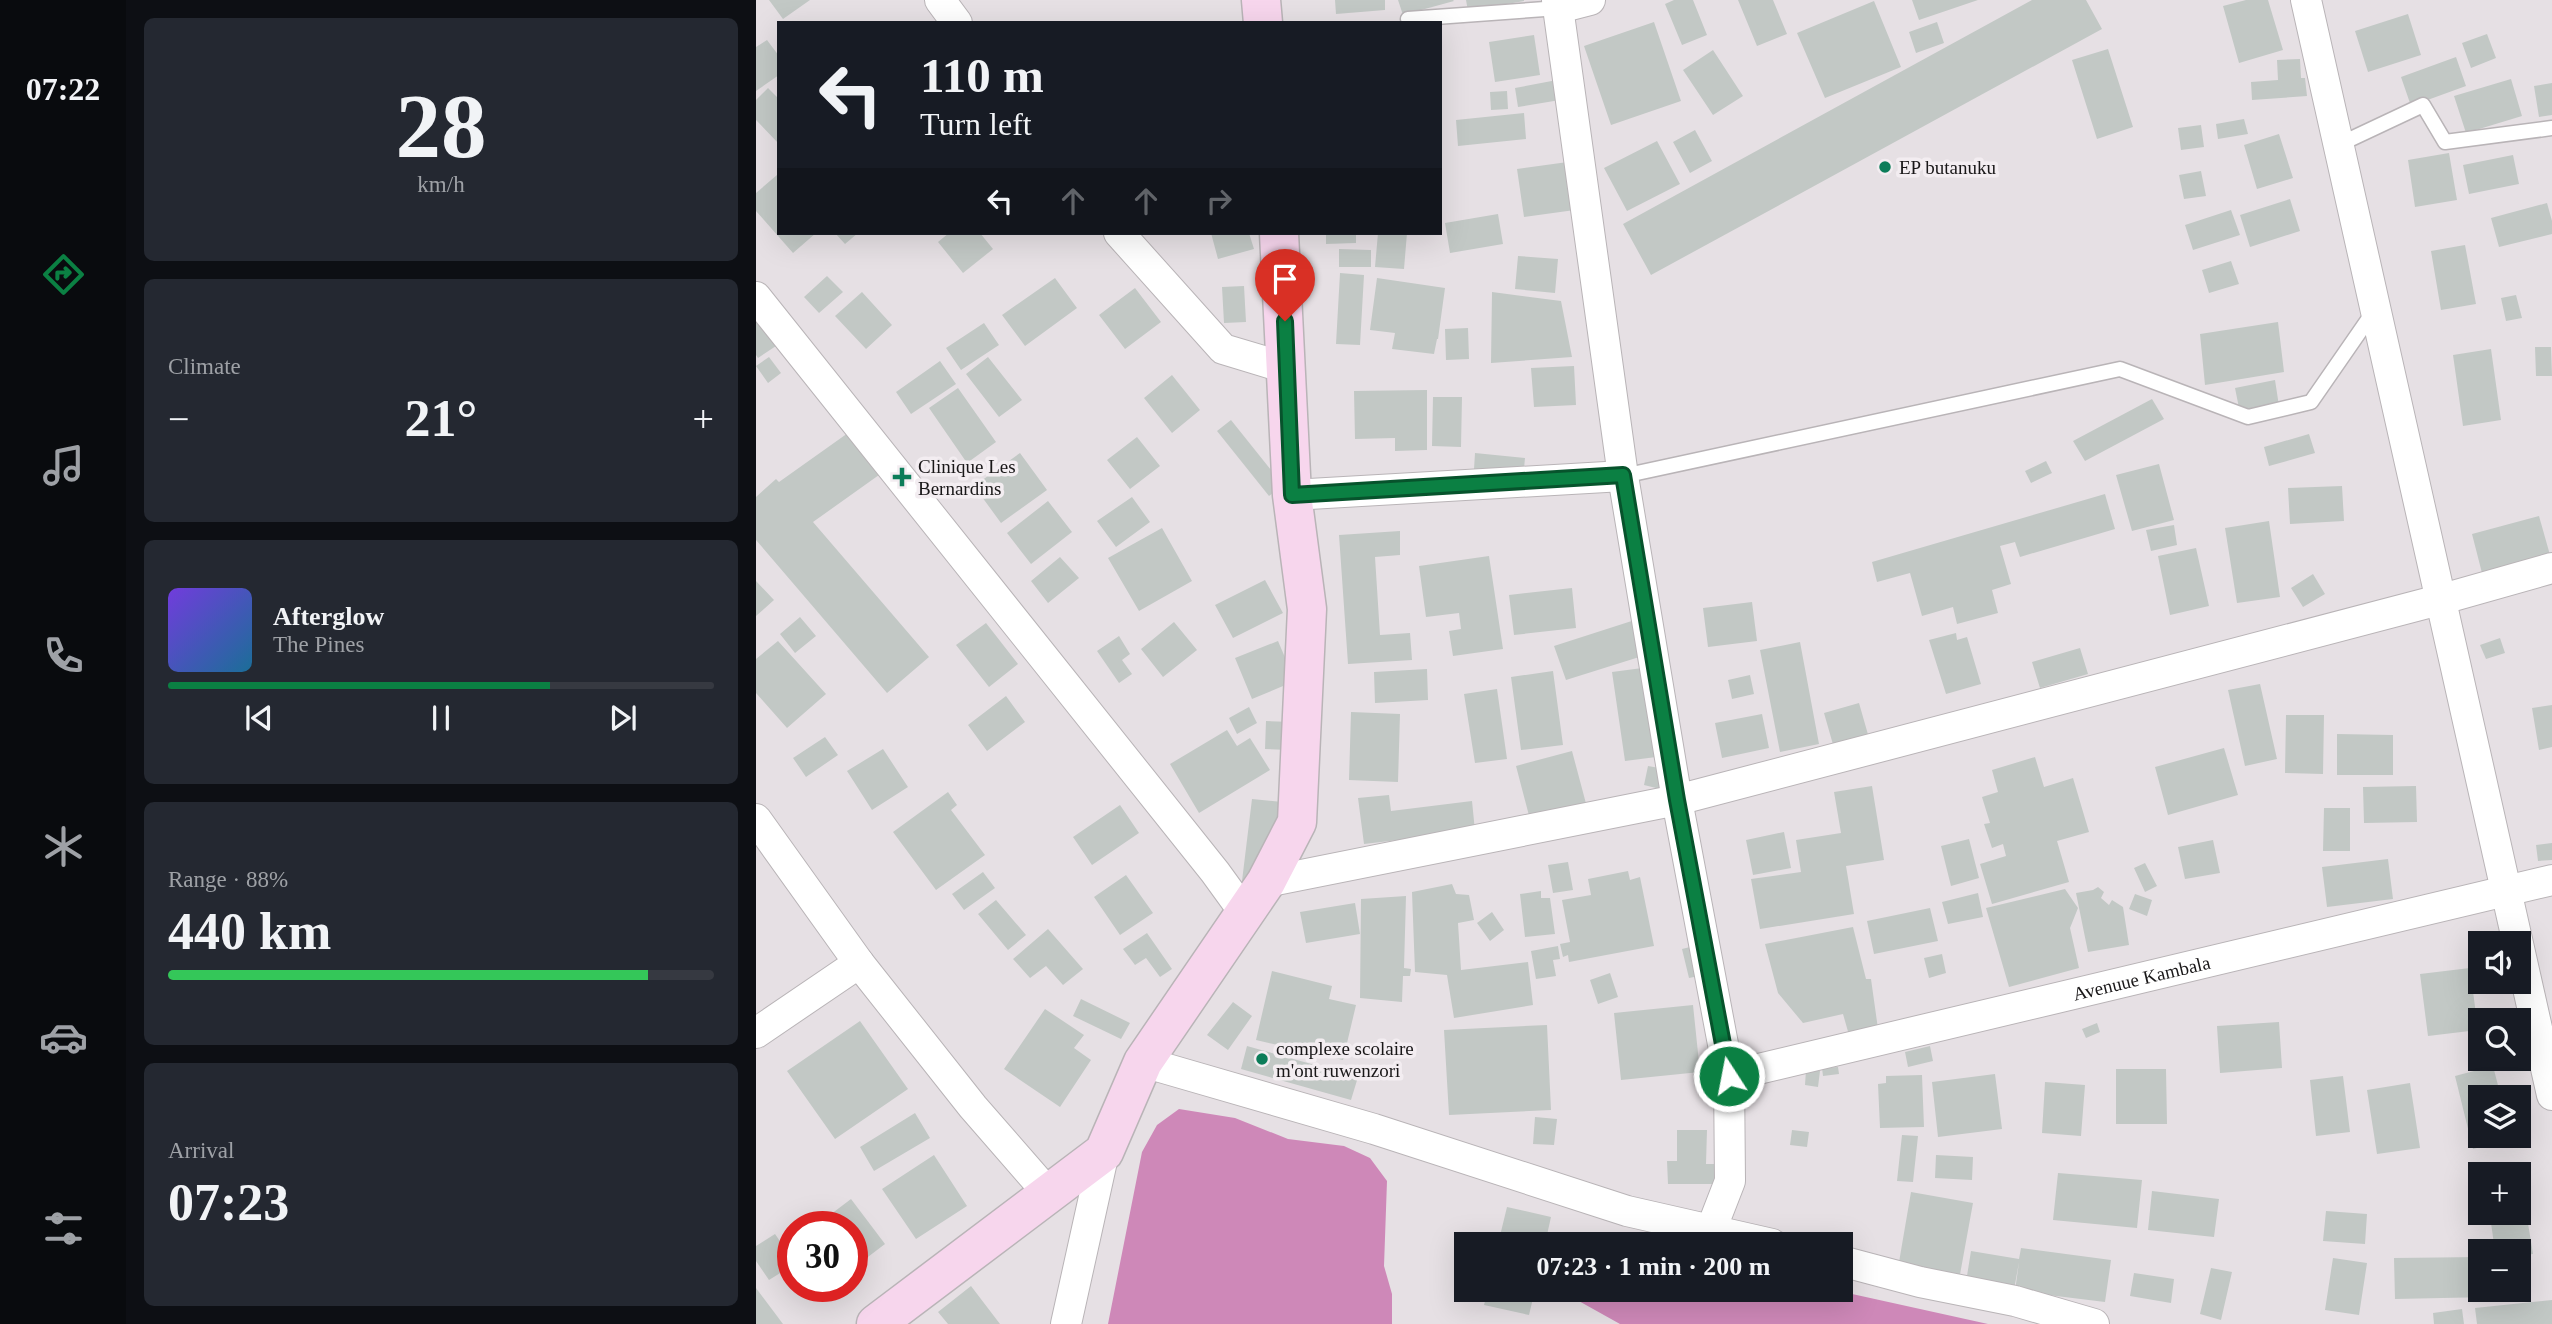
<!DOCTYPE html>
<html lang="en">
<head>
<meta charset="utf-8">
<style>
  :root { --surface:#171b24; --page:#242831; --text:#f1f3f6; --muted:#9ea1a6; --line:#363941; --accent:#0b8043 }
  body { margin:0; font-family:Georgia,serif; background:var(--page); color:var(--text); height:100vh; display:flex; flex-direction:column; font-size:26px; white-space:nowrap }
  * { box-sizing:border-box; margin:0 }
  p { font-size:23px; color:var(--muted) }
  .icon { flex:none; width:38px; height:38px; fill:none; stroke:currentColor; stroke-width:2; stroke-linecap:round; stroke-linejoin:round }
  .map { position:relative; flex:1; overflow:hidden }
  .sheet { display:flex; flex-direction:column; gap:18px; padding:18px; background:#0d0f14; width:630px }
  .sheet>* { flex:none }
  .hud { position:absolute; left:21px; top:21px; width:665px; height:214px; border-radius:0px; box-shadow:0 7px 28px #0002; background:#171b24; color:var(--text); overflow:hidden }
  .tools { position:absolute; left:1712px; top:931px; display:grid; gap:14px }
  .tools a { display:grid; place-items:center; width:63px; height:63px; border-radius:0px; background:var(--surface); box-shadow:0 7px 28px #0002; font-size:35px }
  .speed { position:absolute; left:21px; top:1211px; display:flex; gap:14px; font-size:35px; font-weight:700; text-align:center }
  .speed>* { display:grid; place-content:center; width:91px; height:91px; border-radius:50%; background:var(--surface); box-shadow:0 7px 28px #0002; line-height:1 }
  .speed .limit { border:10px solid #d22; background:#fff; color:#111 }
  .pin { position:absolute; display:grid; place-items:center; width:60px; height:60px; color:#fff; margin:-72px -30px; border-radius:50% 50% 50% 0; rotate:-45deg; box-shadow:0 0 7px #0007 }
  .pin .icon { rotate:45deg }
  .me { position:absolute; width:77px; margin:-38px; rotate:349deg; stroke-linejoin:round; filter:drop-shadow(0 0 5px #0008) }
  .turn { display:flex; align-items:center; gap:24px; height:147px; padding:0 28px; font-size:32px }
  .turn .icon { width:91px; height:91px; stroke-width:2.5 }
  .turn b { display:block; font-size:49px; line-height:60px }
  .lanes { display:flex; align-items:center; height:66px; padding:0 28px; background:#0003; justify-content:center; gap:35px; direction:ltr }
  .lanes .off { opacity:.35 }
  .big { font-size:52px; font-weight:700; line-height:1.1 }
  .sheet .card { flex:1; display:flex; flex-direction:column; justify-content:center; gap:10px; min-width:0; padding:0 24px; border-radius:10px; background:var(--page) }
  .sheet .dial { align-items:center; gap:0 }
  .dial b { font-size:91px; line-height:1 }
  .song { display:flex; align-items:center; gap:21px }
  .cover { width:84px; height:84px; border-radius:10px; background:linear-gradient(135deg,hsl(260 70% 55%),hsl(200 70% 35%)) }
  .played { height:7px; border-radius:4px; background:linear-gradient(90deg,var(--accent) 70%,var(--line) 70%) }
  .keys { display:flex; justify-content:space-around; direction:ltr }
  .heat { display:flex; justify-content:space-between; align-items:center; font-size:38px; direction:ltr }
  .charge { height:10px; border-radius:5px; background:linear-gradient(90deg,#34c759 88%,var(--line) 0) }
  .trip { position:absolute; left:698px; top:1232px; width:399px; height:70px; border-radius:0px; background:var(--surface); box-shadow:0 7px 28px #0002; font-weight:700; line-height:70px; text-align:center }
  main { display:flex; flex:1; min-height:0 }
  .dock { display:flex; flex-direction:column; width:126px; justify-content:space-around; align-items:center; background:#090b0e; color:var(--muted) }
  .dock .icon { width:49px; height:49px }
  .dock .active { color:var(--accent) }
  .dock b { font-size:32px; color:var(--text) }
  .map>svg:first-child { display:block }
  .forest { fill:#ce88b8 }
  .building { fill:#c2c8c5 }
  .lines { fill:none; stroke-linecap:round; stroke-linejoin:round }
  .lane-casing { stroke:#b9b4b7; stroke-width:17 }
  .street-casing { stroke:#b9b4b7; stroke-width:32 }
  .secondary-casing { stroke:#b9b4b7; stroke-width:41 }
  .lane { stroke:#fff; stroke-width:14 }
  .street { stroke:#fff; stroke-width:30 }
  .secondary { stroke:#f7d6ed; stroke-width:38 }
  .route-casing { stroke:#07532c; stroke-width:18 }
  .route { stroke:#0b8043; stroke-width:12 }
  .poi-dot { fill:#0c7d59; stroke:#f3edf1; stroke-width:2.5 }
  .labels { text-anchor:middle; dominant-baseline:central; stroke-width:7; stroke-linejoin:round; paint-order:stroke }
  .poi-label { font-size:19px; fill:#191718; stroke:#f3edf1; text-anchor:start }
  .street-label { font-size:19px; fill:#191718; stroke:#f3edf1 }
</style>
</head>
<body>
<main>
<nav class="dock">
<b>07:22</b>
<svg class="icon active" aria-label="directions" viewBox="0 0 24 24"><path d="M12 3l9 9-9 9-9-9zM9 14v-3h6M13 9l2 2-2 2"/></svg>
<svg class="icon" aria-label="music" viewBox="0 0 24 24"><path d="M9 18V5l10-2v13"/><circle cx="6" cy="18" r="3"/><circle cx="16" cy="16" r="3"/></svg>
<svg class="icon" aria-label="phone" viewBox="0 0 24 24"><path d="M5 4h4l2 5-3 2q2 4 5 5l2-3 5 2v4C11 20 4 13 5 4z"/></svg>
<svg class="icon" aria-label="climate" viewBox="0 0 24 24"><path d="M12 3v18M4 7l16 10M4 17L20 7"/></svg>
<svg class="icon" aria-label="car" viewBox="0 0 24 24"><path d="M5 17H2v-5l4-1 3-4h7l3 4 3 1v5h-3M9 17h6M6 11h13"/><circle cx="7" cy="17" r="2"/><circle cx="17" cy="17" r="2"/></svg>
<svg class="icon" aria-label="filters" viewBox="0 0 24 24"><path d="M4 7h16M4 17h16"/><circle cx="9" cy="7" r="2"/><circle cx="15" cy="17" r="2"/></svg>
</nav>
<section class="sheet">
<div class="card dial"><b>28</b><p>km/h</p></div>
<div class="card"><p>Climate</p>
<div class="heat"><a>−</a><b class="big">21°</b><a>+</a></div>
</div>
<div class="card">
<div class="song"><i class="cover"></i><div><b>Afterglow</b><p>The Pines</p></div></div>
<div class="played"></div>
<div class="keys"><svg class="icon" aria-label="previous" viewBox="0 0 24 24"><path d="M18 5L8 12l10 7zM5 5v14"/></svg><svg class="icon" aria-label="pause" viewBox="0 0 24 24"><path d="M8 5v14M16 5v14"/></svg><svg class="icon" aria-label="next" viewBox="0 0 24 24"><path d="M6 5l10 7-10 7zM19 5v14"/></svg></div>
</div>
<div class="card"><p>Range · 88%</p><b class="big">440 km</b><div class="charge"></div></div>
<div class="card"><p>Arrival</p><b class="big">07:23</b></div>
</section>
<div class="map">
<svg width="1796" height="1324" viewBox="0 0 1796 1324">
  <rect width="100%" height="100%" fill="#e6e0e4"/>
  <path class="forest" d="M423 1109 479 1118 532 1139 588 1146 614 1158 631 1181 628 1266 636 1294V1324H352L386 1152 401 1125Z
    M817 1290H1078L1232 1324H864L821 1300Z"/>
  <path class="building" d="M13 0H54L27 19Z
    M579 0H629V10L580 14Z
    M642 0H697L698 1 647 15Z
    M710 0H768V1L712 11Z
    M918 0H937L951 35 926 45 909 4Z
    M982 0H1017L1031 34 1001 46Z
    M1156 0H1222L1163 20Z
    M1276 0H1330L1346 29 895 275 867 224Z
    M1490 0H1512L1527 50 1483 63 1467 6Z
    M1118 1 1145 67 1069 98 1041 33Z
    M1652 14 1665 55 1612 72 1599 31Z
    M898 22 925 101 855 125 828 46Z
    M1181 22 1188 43 1160 53 1153 32Z
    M1731 34 1740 58 1715 68 1706 43Z
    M778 35 784 75 739 82 733 42Z
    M11 40 23 56V75L0 91V47Z
    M1352 49 1377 127 1341 139 1316 60Z
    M957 50 987 96 957 115 927 70Z
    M1700 57 1710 86 1655 106 1645 77Z
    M1544 59 1545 78H1549L1551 96 1496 100 1495 82 1522 80 1521 60Z
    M1755 79 1766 116 1710 133 1698 96Z
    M801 80 804 100 762 107 759 88Z
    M1796 83V115L1783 117 1778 86Z
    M12 88 23 99V144L0 120V100Z
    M751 91 752 109 735 110 734 92Z
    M768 113 770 139 702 146 700 120Z
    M1488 119 1492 134 1462 139 1460 124Z
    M1445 125 1448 147 1425 150 1422 128Z
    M939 130 956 161 934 173 917 142Z
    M1523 134 1537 178 1501 189 1488 145Z
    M901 141 924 184 871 211 848 168Z
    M1693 153 1701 200 1659 207 1652 160Z
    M1757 155 1763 184 1713 194 1707 165Z
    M819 161 826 209 768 217 761 169Z
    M1445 171 1450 196 1428 199 1423 175Z
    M21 175 23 233H60L37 253 0 211V193Z
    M1534 199 1544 231 1494 247 1484 215Z
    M1791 203 1796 221V234L1743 247 1735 218Z
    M1475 210 1484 235 1437 250 1429 225Z
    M742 214 747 244 694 253 689 223Z
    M79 233H102L89 244Z
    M193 233H224L237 249 207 273 182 242Z
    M455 233H493L498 249 462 259Z
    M570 233H600V243L570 244Z
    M622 233H651L648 269 619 267Z
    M1709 245 1720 304 1685 310 1675 251Z
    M583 249 615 250V267H583Z
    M762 256 802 259 799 293 759 289Z
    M1475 261 1483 284 1453 293 1446 270Z
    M584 273 608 275 604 345 580 344Z
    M71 276 87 292 63 313 48 297Z
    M299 278 321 308 269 346 246 315Z
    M621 278 689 288 682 339H681L678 354 636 349 639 333 614 330Z
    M488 286 490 322 468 323 466 287Z
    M379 288 405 322 369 349 343 315Z
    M106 292 136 325 110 349 79 316Z
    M736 292 805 301 816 357 735 363Z
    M1760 295 1766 318 1750 321 1745 298Z
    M0 318 23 344 2 358 0 355Z
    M1522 322 1528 372 1449 385 1444 334Z
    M228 323 243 345 205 370 190 348Z
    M712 328 713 359 690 360 689 329Z
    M1779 347H1795L1796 376H1780Z
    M1735 349 1745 420 1707 426 1697 355Z
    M13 357 25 373 12 383 0 366Z
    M232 357 266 400 243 417 210 374Z
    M184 361 200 384 155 414 140 392Z
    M818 366 820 405 778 407 775 368Z
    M416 375 444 410 416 433 388 398Z
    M1519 380 1523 406 1484 413 1479 388Z
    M202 388 240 442 211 463 173 408Z
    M671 390V450L639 451V438L599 439 598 391Z
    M677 397H706L705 447 676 446Z
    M1396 399 1408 419 1329 461 1317 441Z
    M475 420 527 485 513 496 461 431Z
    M99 428 130 470 57 522 173 657 131 693 0 540V497L20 479 23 482Z
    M1553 434 1559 453 1513 466 1508 447Z
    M381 437 404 466 374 489 351 460Z
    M264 453 291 490 245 523 218 486Z
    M719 453 769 458 766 489 717 485Z
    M1290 461 1296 473 1275 483 1269 471Z
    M1403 464 1418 520 1376 531 1360 475Z
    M1586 486 1588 521 1534 524 1532 488Z
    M1349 494 1359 529 1264 557 1259 542 1244 546 1255 584 1236 590 1242 613 1201 624 1197 607 1166 616 1154 573 1121 582 1116 562Z
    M376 497 394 522 360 547 341 521Z
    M292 501 316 532 275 564 251 533Z
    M1783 516 1794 555 1726 573 1716 534Z
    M1513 521 1524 597 1481 603 1469 528Z
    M1418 525 1421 545 1395 551 1390 530Z
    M406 528 436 581 383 611 352 558Z
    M644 531V555L619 557 624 635 654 633 656 660 592 664 583 535Z
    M1440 548 1453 606 1414 615 1402 556Z
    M733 556 747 649 697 656 693 631 705 629 703 613 670 617 663 566Z
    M304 557 323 578 292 603 275 581Z
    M1557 574 1569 594 1547 607 1535 588Z
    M509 580 527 613 477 638 459 605Z
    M0 581 18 600 0 616Z
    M816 588 820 628 758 635 753 595Z
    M996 602 1001 641 952 647 947 608Z
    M44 617 60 636 39 653 24 634Z
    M885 618 896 653 810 680 798 646Z
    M418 622 441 650 407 677 385 649Z
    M230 623 262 664 233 687 200 645Z
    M1200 633 1201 640 1211 637 1225 684 1190 694 1173 640Z
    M363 636 374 654 366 660 376 674 363 683 341 651Z
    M1744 638 1749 653 1730 659 1724 645Z
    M22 641 70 694 31 728 0 693V659Z
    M522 641 539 681 496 699 479 658Z
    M1044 642 1063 744 1024 752 1004 650Z
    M1324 648 1332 674 1284 688 1276 662Z
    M894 667 908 756 869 761 856 672Z
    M671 669 672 700 619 703 618 672Z
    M797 671 807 745 765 750 755 677Z
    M994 675 998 694 976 699 972 680Z
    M1504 684 1521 759 1489 766 1472 690Z
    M741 689 751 759 719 763 708 694Z
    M250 696 269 722 231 751 212 725Z
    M1103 703 1113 738 1078 748 1068 713Z
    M1796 705V747L1783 750 1776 708Z
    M493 707 501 723 481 734 473 718Z
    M595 712 644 714 642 782 593 780Z
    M1006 714 1013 748 966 758 959 723Z
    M1530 715H1568L1567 774 1529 773Z
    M510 721 536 722 534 750 509 749Z
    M471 730 481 746 494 738 514 770 443 813 414 764Z
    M1581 734 1637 735V775H1581Z
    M69 737 82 755 50 777 37 758Z
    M1468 748 1482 795 1412 815 1399 767Z
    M127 749 152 787 116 810 91 771Z
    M816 751 832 811 776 827 760 766Z
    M1279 757 1288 787 1317 778 1333 832 1301 841 1313 882 1236 904 1224 864 1250 856 1247 844 1236 848 1228 824 1234 823 1226 797 1242 792 1236 770Z
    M892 766 909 769 904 789 888 785Z
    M1116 786 1128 860 1090 866 1098 914 1004 929 995 879 1045 872 1040 840 1085 833 1078 792Z
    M1660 786 1661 822 1608 823 1607 787Z
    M192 792 201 805 195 810 229 855 180 890 137 832Z
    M633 795 635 811 716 801 719 831 608 844 602 798Z
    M496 799 526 802 516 884 486 881Z
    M364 805 383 833 336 865 317 837Z
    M1568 808H1594V851H1567Z
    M1028 832 1035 868 997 875 990 840Z
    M1213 839 1223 878 1195 886 1185 846Z
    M1457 840 1464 873 1429 879 1422 847Z
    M1796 843V860L1782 861 1780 845Z
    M1632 859 1637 899 1571 907 1566 867Z
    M812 862 817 890 797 893 792 865Z
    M1389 863 1401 886 1389 892 1378 868Z
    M872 871 874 880 884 877 898 946 813 962 812 955 807 957 804 944 814 942 806 900 835 895 832 879Z
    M227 872 239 888 208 910 196 894Z
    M370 875 397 913 364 935 338 897Z
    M696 884 700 894 713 895 718 920 702 923 705 970 772 962 777 1005 698 1018 691 975 659 972 656 892Z
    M1342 887 1348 892 1345 898 1353 905 1356 900 1367 907 1373 945 1332 952 1320 893 1337 890Z
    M1309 889 1322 908 1314 928 1323 968 1253 987 1230 908Z
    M785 891V898H794L799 934 769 937 764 894Z
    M1222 893 1227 917 1192 924 1186 902Z
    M1379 894 1396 900 1391 916 1373 909Z
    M650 896 648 968 655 969 654 976H647L646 1002 604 998 605 899Z
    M240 900 270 935 252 950 222 914Z
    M599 903 604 934 550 943 544 912Z
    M1174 908 1182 941 1118 954 1111 921Z
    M736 912 748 930 734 941 721 923Z
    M1097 927 1110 979H1115L1123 1036 1095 1042 1087 1014 1047 1023 1022 993 1009 944Z
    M292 929 327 969 307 985 290 966 274 978 257 959Z
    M391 933 416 969 404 977 390 958 379 965 367 949Z
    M946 944 953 974 933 978 926 949Z
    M802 946 804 959 797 960 800 976 780 979 775 951Z
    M1186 954 1190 973 1173 978 1168 958Z
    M1714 968 1722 1030 1672 1036 1664 974Z
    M516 971 576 986 573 999 600 1005 587 1060 500 1040Z
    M854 973 862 997 842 1004 834 980Z
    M325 999 374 1023 365 1039 317 1016Z
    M477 1002 496 1016 472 1050 451 1035Z
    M937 1005 944 1072 865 1080 858 1013Z
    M289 1009 328 1035 318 1048 335 1060 304 1107 248 1069Z
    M104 1021 152 1089 79 1139 31 1071Z
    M1523 1022 1526 1068 1464 1073 1461 1026Z
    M1341 1023 1344 1032 1330 1038 1326 1029Z
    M791 1025 795 1110 693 1115 688 1030Z
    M491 1046 602 1077 595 1100 485 1069Z
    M1174 1046 1177 1061 1152 1067 1149 1052Z
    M1737 1066 1745 1097H1724V1136H1754L1755 1139 1717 1149 1699 1076Z
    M1082 1067 1083 1074 1067 1076 1066 1068Z
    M1360 1069H1410L1411 1124H1360Z
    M1050 1070 1064 1071 1062 1087 1049 1085Z
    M1239 1074 1246 1129 1182 1137 1176 1082Z
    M1166 1075 1168 1127 1124 1128 1122 1084 1130 1083V1076Z
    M1587 1076 1594 1132 1560 1136 1554 1080Z
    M1289 1082 1329 1085 1325 1136 1286 1133Z
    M1654 1083 1664 1148 1621 1154 1611 1090Z
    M159 1113 174 1138 118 1171 104 1147Z
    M779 1117 801 1119 798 1145 777 1144Z
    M921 1130H951L950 1164H960V1184H912L911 1161H921Z
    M1036 1130 1053 1132 1051 1147 1034 1145Z
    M1146 1135 1162 1136 1157 1182 1141 1181Z
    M178 1155 211 1206 160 1239 126 1189Z
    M1180 1155 1217 1157 1216 1180 1179 1178Z
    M1302 1173 1386 1180 1381 1228 1297 1220Z
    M1396 1191 1463 1199 1458 1237 1392 1230Z
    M1155 1192 1217 1203 1203 1280 1142 1268Z
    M95 1199 129 1244 96 1269V1227H64L62 1224Z
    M751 1207 795 1217 789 1244H742Z
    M1570 1211 1611 1214 1609 1244 1567 1241Z
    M1770 1211 1777 1254 1762 1256V1251H1739L1734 1216Z
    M19 1234 37 1260V1265L13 1280 0 1261V1246Z
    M1265 1248 1355 1260 1349 1302 1259 1291 1263 1262 1258 1290 1210 1282 1215 1251 1263 1259Z
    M1724 1257V1290H1734V1297L1639 1299 1638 1258Z
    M1577 1258 1611 1263 1603 1315 1569 1310Z
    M1455 1268 1476 1272 1465 1320 1444 1314Z
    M1378 1273 1418 1279 1415 1303 1374 1296Z
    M215 1286 244 1324H192L182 1312Z
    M0 1288 27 1324H0Z
    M732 1290H779L773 1315 728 1305Z
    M1796 1300V1324H1721L1719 1308Z
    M1706 1309 1708 1324H1678L1677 1313Z"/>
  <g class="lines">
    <defs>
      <path id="lane" d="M652 19 803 8
        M1582 145 1667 105 1689 142 1796 128
        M867 476 1364 369 1492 417 1555 402 1618 311"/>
      <g id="street">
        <path d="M184 0 201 23"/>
        <path d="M801 0 867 476 921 800 973 1076 974 1181 955 1230"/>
        <path d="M1550 0 1796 1095"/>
        <path d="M803 8 834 0"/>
        <path d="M363 233 467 349 530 368"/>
        <path d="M0 297 459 872 488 912"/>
        <path d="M536 495 867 476"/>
        <path d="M0 819 103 963 217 1107 292 1193"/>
        <path d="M510 882 921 800 1683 600 1796 568"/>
        <path d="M0 1033 103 963"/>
        <path d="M387 1062 618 1129 871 1211 1016 1244"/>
        <path id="s1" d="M973 1076 1796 880"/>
        <path d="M1085 1261 1164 1282 1259 1301 1338 1324"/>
        <path d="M310 1324 348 1152"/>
      </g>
      <path id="secondary" d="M505 0 507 23
        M120 1324 348 1152 387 1062 510 882 541 822 551 609 536 495 523 233"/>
    </defs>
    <use href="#lane" class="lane-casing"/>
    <use href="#street" class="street-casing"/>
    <use href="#secondary" class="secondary-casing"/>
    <use href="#lane" class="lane"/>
    <use href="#street" class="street"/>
    <use href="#secondary" class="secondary"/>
  </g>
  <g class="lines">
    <defs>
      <path id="route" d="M529 321 536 495 867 475 921 800 973 1076"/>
    </defs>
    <use href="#route" class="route-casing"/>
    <use href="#route" class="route"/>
  </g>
  <g class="poi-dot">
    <circle cx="1129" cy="167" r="7"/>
    <path d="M142.5 466.5h7v7h7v7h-7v7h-7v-7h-7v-7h7z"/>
    <circle cx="506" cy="1059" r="7"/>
  </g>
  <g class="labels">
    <g class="poi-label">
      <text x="1143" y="167">EP butanuku</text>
      <text x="162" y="466">Clinique Les<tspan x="162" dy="22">Bernardins</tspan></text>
      <text x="520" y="1048">complexe scolaire<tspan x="520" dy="22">m'ont ruwenzori</tspan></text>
    </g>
    <g class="street-label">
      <text stroke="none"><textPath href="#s1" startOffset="424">Avenuue Kambala</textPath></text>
    </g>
  </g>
</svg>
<div class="tools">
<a><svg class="icon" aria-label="sound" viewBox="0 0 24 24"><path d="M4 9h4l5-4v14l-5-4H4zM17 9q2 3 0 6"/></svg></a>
<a><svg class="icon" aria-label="search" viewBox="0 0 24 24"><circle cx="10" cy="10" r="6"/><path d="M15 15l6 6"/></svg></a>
<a><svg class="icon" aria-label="layers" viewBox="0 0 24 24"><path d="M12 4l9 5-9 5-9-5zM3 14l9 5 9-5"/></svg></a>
<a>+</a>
<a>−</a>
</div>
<div class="speed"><div class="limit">30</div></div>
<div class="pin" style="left:529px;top:321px;background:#d93025"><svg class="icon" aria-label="arrive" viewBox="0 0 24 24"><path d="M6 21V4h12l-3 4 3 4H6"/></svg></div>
<svg class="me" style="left:973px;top:1076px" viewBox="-20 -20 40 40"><circle r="17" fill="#0b8043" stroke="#fff" stroke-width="3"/><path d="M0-11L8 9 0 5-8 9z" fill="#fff"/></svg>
<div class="trip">07:23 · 1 min · 200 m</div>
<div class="hud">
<div class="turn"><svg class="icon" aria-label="left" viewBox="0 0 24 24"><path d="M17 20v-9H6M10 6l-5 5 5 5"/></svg><div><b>110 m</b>Turn left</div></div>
<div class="lanes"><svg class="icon" aria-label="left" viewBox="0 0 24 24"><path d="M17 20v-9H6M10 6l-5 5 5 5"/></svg><svg class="icon off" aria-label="ahead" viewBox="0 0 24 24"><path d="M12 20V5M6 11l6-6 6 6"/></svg><svg class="icon off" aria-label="ahead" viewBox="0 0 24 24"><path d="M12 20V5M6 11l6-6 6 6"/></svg><svg class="icon off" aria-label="right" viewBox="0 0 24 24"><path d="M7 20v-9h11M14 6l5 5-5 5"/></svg></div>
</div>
</div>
</main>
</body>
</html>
